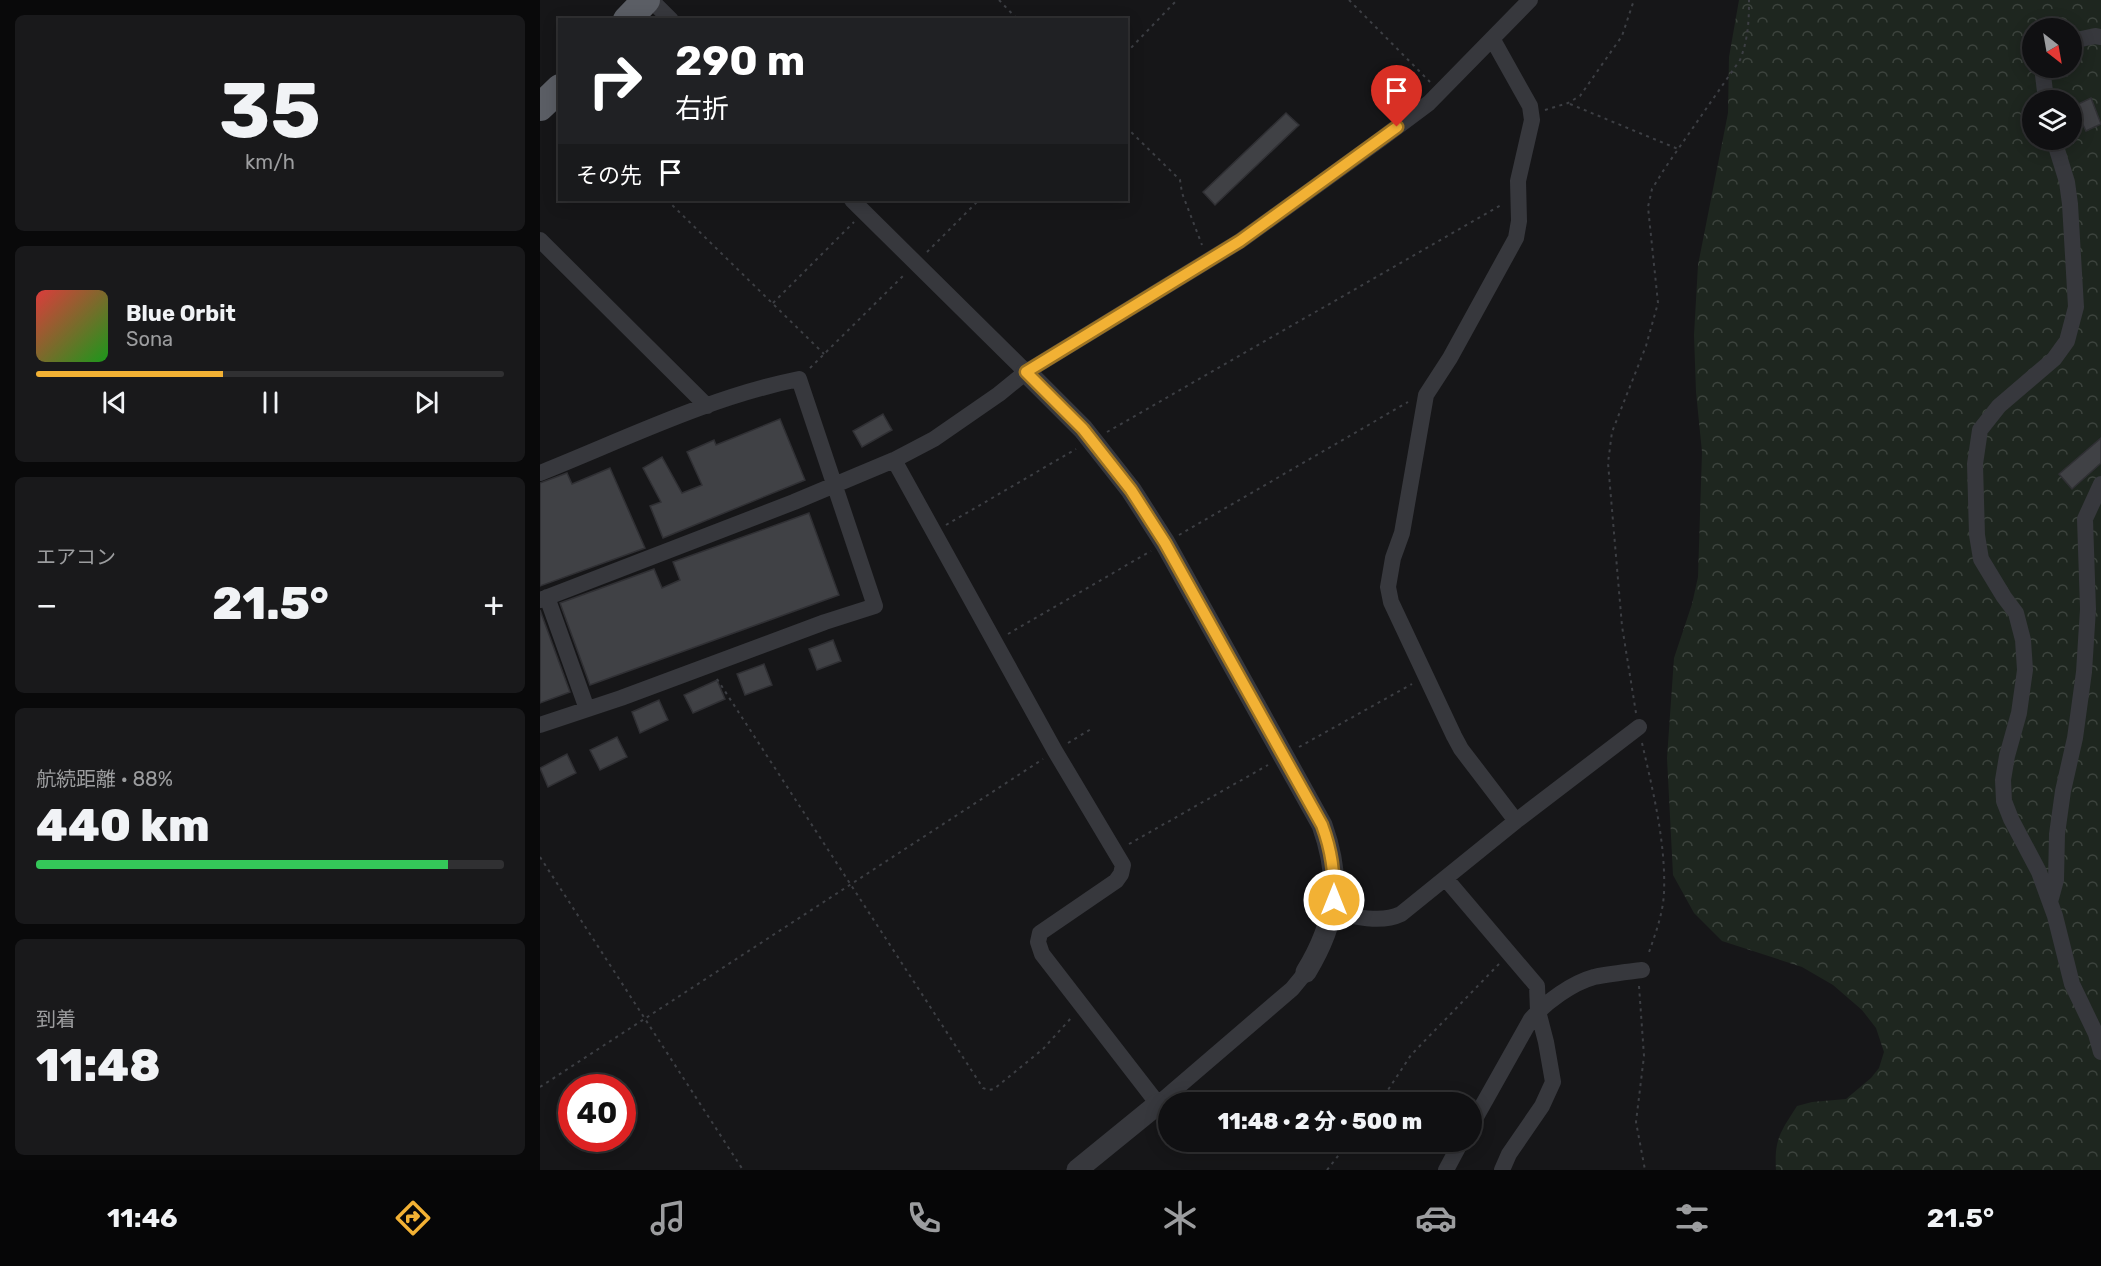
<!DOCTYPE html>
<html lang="ja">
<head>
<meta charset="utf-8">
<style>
  :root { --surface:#101012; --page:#19191b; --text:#f1f3f6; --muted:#9c9d9f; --line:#303032; --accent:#f2b134 }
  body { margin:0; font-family:Rubik,"Noto Sans JP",sans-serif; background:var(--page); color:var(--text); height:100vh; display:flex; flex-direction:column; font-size:22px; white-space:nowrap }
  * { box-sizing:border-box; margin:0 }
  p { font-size:20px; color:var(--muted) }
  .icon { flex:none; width:33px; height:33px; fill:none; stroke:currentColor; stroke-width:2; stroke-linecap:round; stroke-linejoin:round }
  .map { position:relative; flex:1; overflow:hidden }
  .sheet { display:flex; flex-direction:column; gap:15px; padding:15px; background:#09090a; width:540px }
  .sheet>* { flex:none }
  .top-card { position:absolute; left:18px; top:18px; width:570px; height:183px; border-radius:0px; box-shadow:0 3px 15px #0003,0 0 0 2px var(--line); background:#202124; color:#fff; overflow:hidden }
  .needle { width:39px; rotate:149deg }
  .controls { position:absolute; left:1482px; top:18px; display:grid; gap:12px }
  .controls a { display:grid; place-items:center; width:60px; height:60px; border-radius:50%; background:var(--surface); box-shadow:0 3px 15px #0003,0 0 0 2px var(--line); font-size:30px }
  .speed { position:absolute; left:18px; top:1074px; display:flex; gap:12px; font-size:30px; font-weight:700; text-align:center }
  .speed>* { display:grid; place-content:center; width:78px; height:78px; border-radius:50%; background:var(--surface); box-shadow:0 3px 15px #0003,0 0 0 2px var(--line); line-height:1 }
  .speed .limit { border:9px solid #d22; background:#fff; color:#111 }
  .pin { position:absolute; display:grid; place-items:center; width:51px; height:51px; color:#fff; margin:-62px -26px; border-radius:50% 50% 50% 0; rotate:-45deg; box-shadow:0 0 6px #0007 }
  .pin .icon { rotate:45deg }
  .me { position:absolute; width:66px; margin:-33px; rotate:0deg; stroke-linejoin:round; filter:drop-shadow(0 0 4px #0008) }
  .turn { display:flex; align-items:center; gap:21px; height:126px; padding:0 18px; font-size:27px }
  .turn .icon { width:78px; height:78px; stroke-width:2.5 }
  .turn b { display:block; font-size:42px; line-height:51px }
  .then { display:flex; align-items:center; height:57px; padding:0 18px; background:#0003; gap:12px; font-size:22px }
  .big { font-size:45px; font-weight:800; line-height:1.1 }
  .sheet .tile { flex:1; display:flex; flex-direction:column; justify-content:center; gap:9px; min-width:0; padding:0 21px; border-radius:9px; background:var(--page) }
  .sheet .dial { align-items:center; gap:0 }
  .dial b { font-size:78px; line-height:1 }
  .song { display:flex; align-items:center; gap:18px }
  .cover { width:72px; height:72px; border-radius:9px; background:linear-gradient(135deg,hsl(0 70% 55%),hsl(120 70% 35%)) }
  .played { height:6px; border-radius:3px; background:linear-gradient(90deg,var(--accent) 40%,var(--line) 40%) }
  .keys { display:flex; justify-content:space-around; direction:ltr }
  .heat { display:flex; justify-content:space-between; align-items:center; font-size:33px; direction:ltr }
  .charge { height:9px; border-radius:4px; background:linear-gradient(90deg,#34c759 88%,var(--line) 0) }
  .trip { position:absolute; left:618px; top:1092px; width:324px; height:60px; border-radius:30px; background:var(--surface); box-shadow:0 3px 15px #0003,0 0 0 2px var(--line); font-weight:800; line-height:60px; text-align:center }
  .menu { display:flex; height:96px; justify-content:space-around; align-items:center; background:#060607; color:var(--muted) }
  .menu .icon { width:42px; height:42px }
  .menu .selected { color:var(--accent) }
  .menu b { font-size:27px; color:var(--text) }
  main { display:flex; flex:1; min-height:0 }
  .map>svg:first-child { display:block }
  .forest { fill:url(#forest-crowns); fill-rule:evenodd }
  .building { fill:#404145; stroke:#303034; stroke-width:1.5 }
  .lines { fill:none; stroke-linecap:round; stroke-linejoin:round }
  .path { stroke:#3d3f44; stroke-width:2; stroke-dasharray:3 4.5; stroke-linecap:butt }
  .minor { stroke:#37383d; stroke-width:16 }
  .tertiary { stroke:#37383d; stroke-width:21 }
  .trunk { stroke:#5b5e65; stroke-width:28 }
  .route-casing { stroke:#9d7322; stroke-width:15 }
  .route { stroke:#f2b134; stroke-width:10 }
</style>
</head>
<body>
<main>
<section class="sheet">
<div class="tile dial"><b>35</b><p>km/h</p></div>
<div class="tile">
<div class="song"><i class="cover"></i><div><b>Blue Orbit</b><p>Sona</p></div></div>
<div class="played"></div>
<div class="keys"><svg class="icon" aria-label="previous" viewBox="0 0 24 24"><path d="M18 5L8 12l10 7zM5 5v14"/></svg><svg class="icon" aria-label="pause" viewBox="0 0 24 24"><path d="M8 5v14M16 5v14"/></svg><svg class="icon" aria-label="next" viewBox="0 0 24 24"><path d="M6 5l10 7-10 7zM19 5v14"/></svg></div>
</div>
<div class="tile"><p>エアコン</p>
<div class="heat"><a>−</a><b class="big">21.5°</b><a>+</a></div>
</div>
<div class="tile"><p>航続距離 · 88%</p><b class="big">440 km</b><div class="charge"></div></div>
<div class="tile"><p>到着</p><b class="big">11:48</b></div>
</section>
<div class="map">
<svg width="1561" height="1170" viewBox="0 0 1561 1170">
  <defs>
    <pattern id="forest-crowns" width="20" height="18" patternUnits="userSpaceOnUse" patternTransform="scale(1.5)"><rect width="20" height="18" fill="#1e261f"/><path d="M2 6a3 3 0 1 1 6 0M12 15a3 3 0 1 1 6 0" fill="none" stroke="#3c433d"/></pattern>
  </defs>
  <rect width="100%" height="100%" fill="#161618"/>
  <path class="forest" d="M1199 0H1561V1170H1236C1234 1139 1241 1131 1257 1106L1272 1102 1306 1099 1331 1078 1339 1068 1344 1052 1336 1028 1322 1010 1293 985 1262 967 1182 941 1154 913 1133 875 1127 758 1134 658 1152 604 1158 577 1162 452 1156 392 1154 335 1158 265 1188 113 1189 57ZM1492 28H1532V68H1492ZM1492 100H1532V140H1492Z"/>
  <path class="building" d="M1551 98 1561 124 1546 131 1534 106Z
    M746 113 759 125 675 205 663 192Z
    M343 414 352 430 322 447 313 431Z
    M240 419 265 480 123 538 110 506 121 502 103 468 122 457 142 493 162 485 147 452 174 440 176 445Z
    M1561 438V463L1532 489 1519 474Z
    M70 468 105 548 0 586V483L27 473 32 484Z
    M269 513 299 595 50 685 20 603 114 569 122 588 140 580 133 562Z
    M0 610 30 692 0 703Z
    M293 640 301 661 277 670 269 649Z
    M224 664 232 685 205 695 197 674Z
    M177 680 185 699 153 713 144 695Z
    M119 700 128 720 100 733 92 712Z
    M77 737 87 757 60 770 50 750Z
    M27 754 36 773 8 787 0 768Z"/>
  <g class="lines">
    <path class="path" d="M459 0 478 20
      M809 0 890 82
      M586 53 637 0
      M1030 104 1138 149
      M1005 110 1028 103 1040 96 1082 36 1094 0
      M586 127 640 180 642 193 662 245
      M127 200 284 354
      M387 252 439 200
      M233 303 314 222
      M270 368 366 273
      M567 432 963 204
      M406 525 536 449
      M639 535 868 402
      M468 634 611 551
      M177 679 443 1088 449 1090 454 1089 503 1049 532 1017
      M1096 713 1082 626 1068 463 1072 432 1106 346 1118 303 1108 207 1112 189 1125 168 1200 60C1208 40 1209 21 1209 0
      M528 743 551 729
      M1102 743C1113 791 1126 843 1124 893 1123 914 1115 935 1108 955
      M759 747 872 684
      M589 844 728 765
      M0 857 203 1170
      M1099 986 1104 1056 1096 1122 1105 1170
      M0 1087 503 759
      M840 1102 871 1055 959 964
      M787 1170 809 1142"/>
    <path class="minor" d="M111 0 131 20
      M953 40 990 106 992 120 978 181 979 221 976 238 910 358 886 395 862 533 853 558 848 587 851 602 914 736 921 749 976 821
      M1532 41 1555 36 1561 37
      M1505 68 1503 75 1506 100
      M1514 140 1527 182 1530 204 1536 307 1527 341 1514 359 1459 406 1440 430 1435 464 1437 535 1441 559 1464 597 1476 613 1483 640 1485 670 1479 713 1467 756 1463 780 1464 801 1471 819 1499 872 1515 916 1532 984 1556 1034 1561 1052
      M312 200 486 372
      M0 240 167 406
      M354 460 515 751 583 865 581 874 576 881 500 933 498 942 502 954 618 1104 752 989 766 972
      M0 473C85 439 170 397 259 379L335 606 285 622 81 698 0 725
      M7 597 47 709
      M0 600 254 502 354 460 394 439 459 394 486 372 700 241 841 139 889 103 990 0
      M906 879 997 986 998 1011 1006 1042 1013 1082 1002 1106 969 1154 962 1170
      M1510 902 1516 880 1517 834 1523 791 1535 738 1544 672 1548 609 1545 519 1561 484
      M791 912C814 916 840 924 861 914L976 821 1099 727
      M932 1124 991 1019C1006 1002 1032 983 1054 977 1069 974 1086 972 1102 970
      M906 1170 921 1142"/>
    <path class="tertiary" d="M486 372 543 429 591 490 625 543 782 825C802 881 797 921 766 972
      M537 1170 618 1104"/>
    <path class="trunk" d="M87 20 106 0
      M0 107 20 88"/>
  </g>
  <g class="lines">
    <defs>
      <path id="route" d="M794 900C794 872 792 852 782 825L625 543 591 490 543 429 486 372 700 241 857 127"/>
    </defs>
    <use href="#route" class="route-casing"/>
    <use href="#route" class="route"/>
  </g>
</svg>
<div class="controls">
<a><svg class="needle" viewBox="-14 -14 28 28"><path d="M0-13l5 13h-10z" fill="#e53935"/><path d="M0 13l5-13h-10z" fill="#9c9d9f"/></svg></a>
<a><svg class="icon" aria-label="layers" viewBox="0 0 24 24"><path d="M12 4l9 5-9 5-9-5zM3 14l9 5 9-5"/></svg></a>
</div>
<div class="speed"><div class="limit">40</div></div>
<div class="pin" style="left:857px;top:127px;background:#d93025"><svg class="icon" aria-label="arrive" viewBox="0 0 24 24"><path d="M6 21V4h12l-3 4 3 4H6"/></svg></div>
<svg class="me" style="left:794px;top:900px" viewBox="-20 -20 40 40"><circle r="17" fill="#f2b134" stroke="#fff" stroke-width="3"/><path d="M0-11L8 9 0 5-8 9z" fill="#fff"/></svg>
<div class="trip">11:48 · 2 分 · 500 m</div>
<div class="top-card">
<div class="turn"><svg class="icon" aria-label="right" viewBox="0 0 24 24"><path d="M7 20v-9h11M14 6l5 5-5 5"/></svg><div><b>290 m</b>右折</div></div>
<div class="then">その先<svg class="icon" aria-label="arrive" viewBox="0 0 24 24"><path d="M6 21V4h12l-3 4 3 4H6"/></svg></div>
</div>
</div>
</main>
<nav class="menu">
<b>11:46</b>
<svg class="icon selected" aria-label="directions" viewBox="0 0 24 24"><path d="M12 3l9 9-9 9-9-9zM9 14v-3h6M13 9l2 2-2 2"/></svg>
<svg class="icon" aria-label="music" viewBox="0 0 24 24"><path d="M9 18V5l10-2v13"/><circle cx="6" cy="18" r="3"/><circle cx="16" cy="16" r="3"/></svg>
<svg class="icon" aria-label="phone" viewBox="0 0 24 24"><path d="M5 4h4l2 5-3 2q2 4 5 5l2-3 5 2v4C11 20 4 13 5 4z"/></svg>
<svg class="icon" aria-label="climate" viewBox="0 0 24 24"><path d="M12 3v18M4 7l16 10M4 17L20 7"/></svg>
<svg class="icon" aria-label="car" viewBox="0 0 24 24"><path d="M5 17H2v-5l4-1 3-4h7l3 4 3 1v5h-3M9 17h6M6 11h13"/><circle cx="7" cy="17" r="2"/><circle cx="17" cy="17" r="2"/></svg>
<svg class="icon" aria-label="filters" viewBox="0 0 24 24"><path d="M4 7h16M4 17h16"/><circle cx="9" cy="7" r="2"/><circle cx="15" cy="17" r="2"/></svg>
<b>21.5°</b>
</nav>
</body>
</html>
